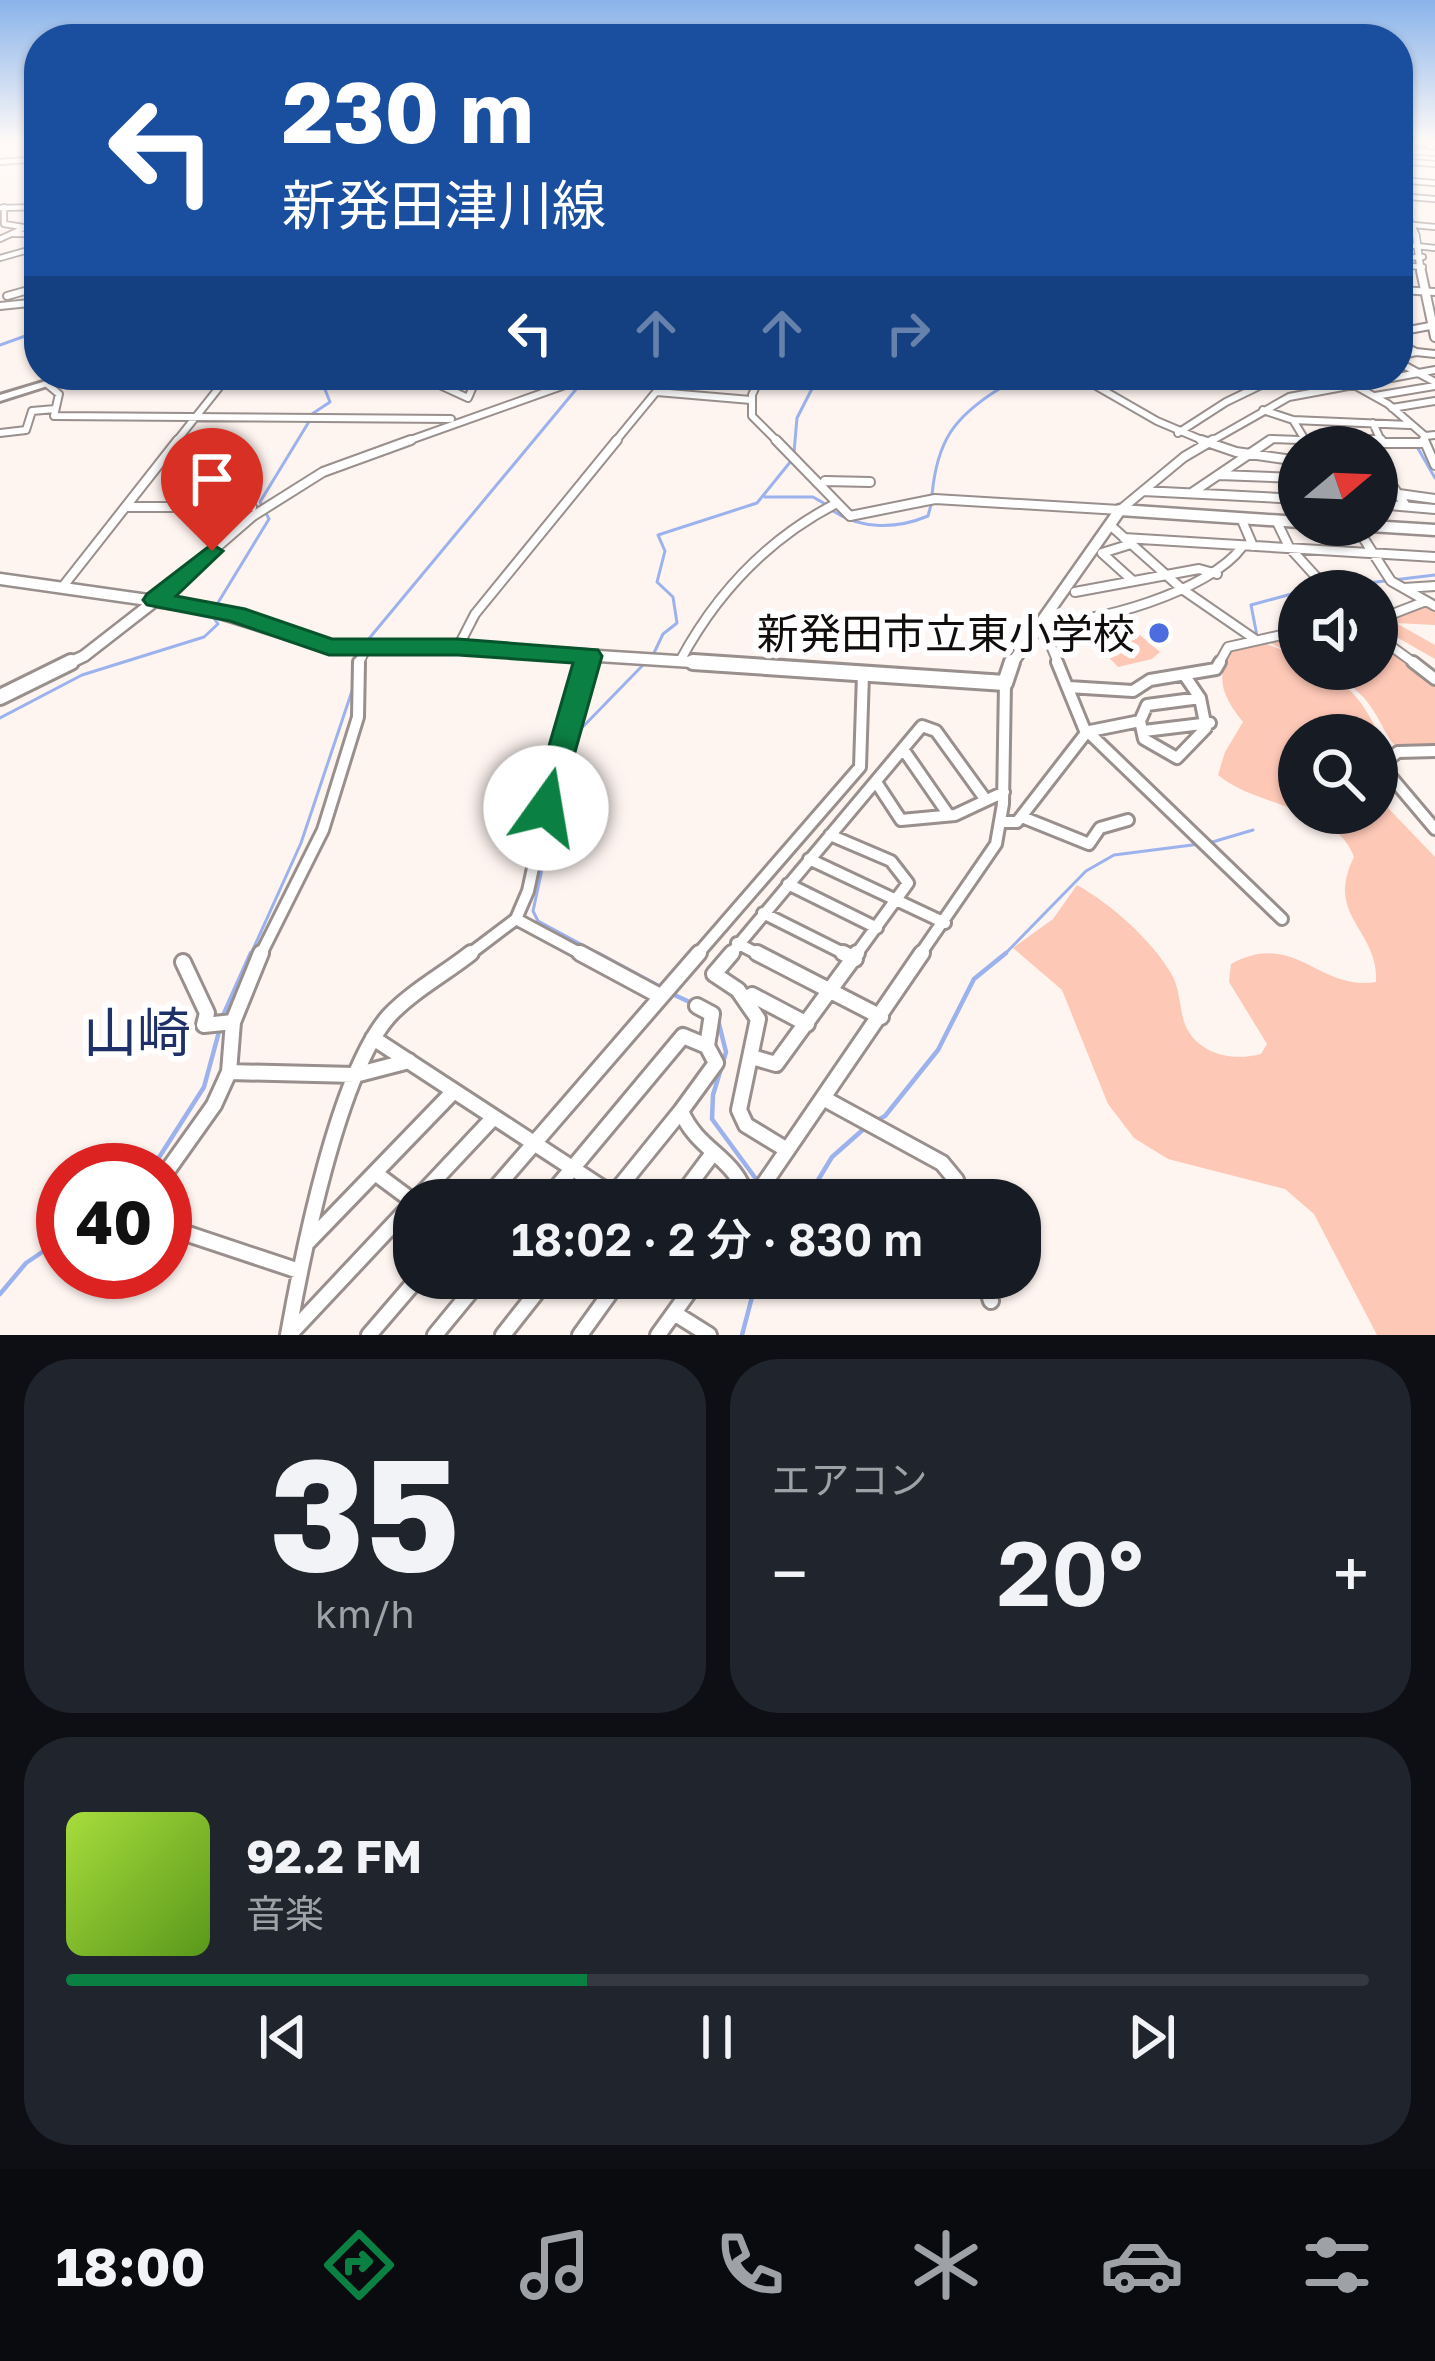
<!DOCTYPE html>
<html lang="ja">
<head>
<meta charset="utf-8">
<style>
  :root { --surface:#171b24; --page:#20242c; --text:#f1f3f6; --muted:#9ea1a6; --line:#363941; --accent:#0b8043 }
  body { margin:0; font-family:"Golos Text","Noto Sans JP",sans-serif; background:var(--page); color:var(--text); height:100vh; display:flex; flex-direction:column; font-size:45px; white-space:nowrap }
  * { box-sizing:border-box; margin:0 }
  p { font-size:39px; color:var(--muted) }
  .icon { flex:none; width:66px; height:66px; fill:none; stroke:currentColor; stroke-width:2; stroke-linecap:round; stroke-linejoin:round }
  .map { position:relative; height:1335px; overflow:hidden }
  .details { display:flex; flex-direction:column; gap:24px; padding:24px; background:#0d0f14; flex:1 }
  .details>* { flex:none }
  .banner { position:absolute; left:24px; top:24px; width:1389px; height:366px; border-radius:48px; box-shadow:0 3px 9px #0004; background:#1a4fa0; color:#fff; overflow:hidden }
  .needle { width:78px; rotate:71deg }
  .buttons { position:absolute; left:1278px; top:426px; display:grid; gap:24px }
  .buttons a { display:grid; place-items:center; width:120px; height:120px; border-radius:50%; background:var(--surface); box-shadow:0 3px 9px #0004; font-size:60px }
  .speed { position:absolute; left:36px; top:1143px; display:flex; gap:24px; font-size:60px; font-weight:700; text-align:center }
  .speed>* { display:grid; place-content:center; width:156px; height:156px; border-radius:50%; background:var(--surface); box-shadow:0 3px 9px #0004; line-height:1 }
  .speed .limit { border:18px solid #d22; background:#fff; color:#111 }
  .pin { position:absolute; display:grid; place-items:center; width:102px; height:102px; color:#fff; margin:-123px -51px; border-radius:50% 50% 50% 0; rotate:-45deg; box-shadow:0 0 12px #0007 }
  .pin .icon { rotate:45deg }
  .me { position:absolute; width:132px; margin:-66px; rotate:13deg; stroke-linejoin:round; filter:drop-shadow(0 0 9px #0008) }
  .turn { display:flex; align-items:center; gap:42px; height:252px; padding:0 60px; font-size:54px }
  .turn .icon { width:156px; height:156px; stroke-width:2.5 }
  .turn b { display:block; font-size:84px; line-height:102px }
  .lanes { display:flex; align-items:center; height:114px; padding:0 60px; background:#0003; justify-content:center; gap:60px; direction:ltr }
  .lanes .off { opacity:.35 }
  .big { font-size:90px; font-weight:600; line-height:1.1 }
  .details .widget { flex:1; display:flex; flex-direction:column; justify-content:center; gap:18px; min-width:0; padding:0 42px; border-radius:48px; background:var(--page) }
  .details .dial { align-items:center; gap:0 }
  .dial b { font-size:156px; line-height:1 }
  .song { display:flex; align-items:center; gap:36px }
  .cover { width:144px; height:144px; border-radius:18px; background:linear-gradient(135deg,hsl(80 70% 55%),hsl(90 70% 35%)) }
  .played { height:12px; border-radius:6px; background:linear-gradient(90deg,var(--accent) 40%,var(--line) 40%) }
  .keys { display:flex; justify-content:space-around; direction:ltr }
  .heat { display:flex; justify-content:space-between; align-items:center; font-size:66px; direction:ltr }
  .details .tiles { flex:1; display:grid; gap:24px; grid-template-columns:1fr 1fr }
  .widget:last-child { grid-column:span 2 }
  .trip { position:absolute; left:393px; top:1179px; width:648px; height:120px; border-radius:48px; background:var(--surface); box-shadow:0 3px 9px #0004; font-weight:600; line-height:120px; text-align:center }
  .tabs { display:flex; height:192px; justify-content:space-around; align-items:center; background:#090b0e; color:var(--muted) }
  .tabs .icon { width:84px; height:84px }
  .tabs .selected { color:var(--accent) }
  .tabs b { font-size:54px; color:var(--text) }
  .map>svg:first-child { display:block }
  .green { fill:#fec8b7 }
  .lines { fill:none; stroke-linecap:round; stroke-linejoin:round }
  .stream-far1 { stroke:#9bb2ed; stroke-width:3 }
  .stream { stroke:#9bb2ed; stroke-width:4.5 }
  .minor-far4-casing { stroke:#998f8c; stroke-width:8 }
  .minor-far3-casing { stroke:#998f8c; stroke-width:10 }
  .minor-far2-casing { stroke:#998f8c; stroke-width:12 }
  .minor-far1-casing { stroke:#998f8c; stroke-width:16 }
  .minor-casing { stroke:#998f8c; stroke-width:20 }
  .major-far3-casing { stroke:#998f8c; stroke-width:9 }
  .major-far2-casing { stroke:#998f8c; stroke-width:12 }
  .major-far1-casing { stroke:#998f8c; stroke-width:15 }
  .major-casing { stroke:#998f8c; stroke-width:20 }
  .highway-casing { stroke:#998f8c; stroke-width:6 }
  .minor-far4 { stroke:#fff; stroke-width:4.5 }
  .minor-far3 { stroke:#fff; stroke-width:6 }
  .minor-far2 { stroke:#fff; stroke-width:8 }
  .minor-far1 { stroke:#fff; stroke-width:10 }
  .minor { stroke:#fff; stroke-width:14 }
  .major-far3 { stroke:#fff; stroke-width:6 }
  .major-far2 { stroke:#fff; stroke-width:8 }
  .major-far1 { stroke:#fff; stroke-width:10 }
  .major { stroke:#fff; stroke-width:14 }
  .highway { fill:#fff; fill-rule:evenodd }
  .rail { stroke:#625c5a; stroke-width:3; stroke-dasharray:12 6; stroke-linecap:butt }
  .route { fill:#0b8043; stroke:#07532c; stroke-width:3 }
  .poi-dot { fill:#4c6de0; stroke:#fff; stroke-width:4.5 }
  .labels { text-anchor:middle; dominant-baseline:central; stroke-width:12; stroke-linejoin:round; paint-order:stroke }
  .poi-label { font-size:42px; fill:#110d0c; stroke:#fff; text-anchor:end }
  .near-neighbourhood-label { font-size:54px; fill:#1f3068; stroke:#fff }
</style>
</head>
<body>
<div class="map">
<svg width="1435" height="1335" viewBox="0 0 1435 1335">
  <rect width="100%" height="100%" fill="#fef4f0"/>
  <path class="green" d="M1426 603 1435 607V625L1396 623 1435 645V659L1379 627 1381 620Z
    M1120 618 1160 652 1152 659 1118 667 1080 627Z
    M1299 636V655L1294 654 1299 657V669C1348 669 1370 712 1387 753L1377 775V735H1299V813H1377V788L1389 809 1435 857V1335H1377L1314 1214 1285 1189 1168 1159 1134 1138 1108 1104 1062 990 1013 948 1053 919 1077 885C1111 904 1152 940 1172 975 1181 991 1179 1013 1187 1029 1202 1056 1235 1061 1261 1054L1267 1044 1229 982 1231 964C1295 929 1319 992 1376 982 1379 929 1324 917 1354 857 1336 806 1257 808 1218 775L1225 752 1243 722C1223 697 1214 678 1232 650L1267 644 1293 654 1270 643Z
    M1377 642 1435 683V758C1385 758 1391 731 1365 699 1355 687 1339 678 1326 669H1377Z"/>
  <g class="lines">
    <path class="stream-far1" d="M0 345 39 331
      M1001 388 1023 375
      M312 414 330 402 324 387 333 375
      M1416 445 1435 478
      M794 452 797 418 819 375
      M932 495C937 441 954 417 999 389
      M765 497H813L827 505
      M833 511C862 530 897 529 928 516L932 501
      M1301 591 1435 575
      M216 606 269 519 260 502 310 420
      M1257 636 1251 605 1299 592
      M367 641 583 381
      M653 655 663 634 677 623 673 597 657 582 665 551 658 535 757 503 791 461
      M0 718 82 675 204 637 218 624 211 614
      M1209 843 1253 830
      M250 956 301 843 353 688
      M603 956 538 921 533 911 570 740 644 664
      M1003 956 1086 871 1114 855 1200 844"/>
    <path class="stream" d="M597 953 662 988
      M670 993 694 1004
      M717 1016 726 1052 713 1095 712 1119 759 1183
      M222 1018 251 953
      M874 1122 885 1116 938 1050 974 979 1006 953
      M151 1170 204 1087 220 1028
      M806 1200 832 1157 866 1127
      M0 1294 26 1263 63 1238
      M742 1335 757 1278"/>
    <defs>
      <path id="minor-far4" d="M1398 150 1435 153
        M1398 161 1435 164
        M0 162 39 159
        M1398 180 1435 183
        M1398 196 1434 199
        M4 207V224L23 227
        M0 208 39 207
        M1413 225 1435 227
        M14 234H39
        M0 239 39 221
        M1398 244 1435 248
        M0 258 39 247
        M1398 258 1423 257
        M1398 265 1423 267"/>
      <path id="minor-far3" d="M1398 290 1435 292
        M7 296 39 287
        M0 306 39 302
        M1398 332 1430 326
        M1398 343 1416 352 1398 356
        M1416 352 1435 354
        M1398 362 1435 382
        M431 375V381L468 398 478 375
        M761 375 752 395V416L779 443
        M1077 375 1157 421 1209 443
        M1336 375 1388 404 1425 436
        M47 384 59 394 54 416 451 419
        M657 392 751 400
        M1375 396 1435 386
        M1392 408 1435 401
        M1263 410 1293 420 1409 425
        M1293 420 1307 443
        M0 433 26 430 32 411 55 409
        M1178 433 1226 402 1282 375
        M175 443 229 375
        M402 443 593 375
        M614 443 670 375
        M1208 443 1289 397 1435 370
        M1265 443 1272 439 1382 443 1373 423
        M1382 443H1424
        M1424 443 1425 436 1435 435"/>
      <path id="minor-far2" d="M776 440 850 516 935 499 1120 510 1184 457 1213 440
        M1201 440 1236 452 1299 461
        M1305 440 1309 447
        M1313 440H1381
        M1424 440 1435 465
        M1382 443H1424
        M1377 463 1406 506
        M1219 475 1299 478
        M825 481 870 482
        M1143 491 1299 499
        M1193 492 1270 440
        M1399 494 1435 499
        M1377 504 1435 509
        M126 507H252
        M1241 518 1253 546
        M1276 520 1289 547 1329 591
        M1110 525 1182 589 1256 640
        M1355 525 1391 581 1435 606
        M1124 538 1435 557
        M1131 544 1102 553 1133 581
        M64 585 178 440
        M1404 588 1435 586
        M1075 592 1199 569 1217 574
        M156 600 253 516 323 472 411 440
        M1377 620 1426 601
        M1377 636 1417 665
        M458 647 475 614 617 440
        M680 661C717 592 767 539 837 503
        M358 665 366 648
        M585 665 588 656
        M1059 665 1041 622C1093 626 1211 590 1242 547
        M1218 665 1228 647 1299 631"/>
      <path id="minor-far1" d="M1413 662 1435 679
        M1185 676 1200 698
        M1068 687 1133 691 1150 680 1216 669 1220 662
        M1200 698 1206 728 1177 758 1144 739 1140 721 1147 705Z
        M1085 729 1282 919
        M1090 731 1140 721
        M1144 731 1210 723
        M903 749 948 814
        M1435 751 1398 752 1381 765 1435 829
        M876 782 901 820 955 815 1004 792
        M1022 817 1089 844 1100 828 1128 820
        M1003 822H1017L1086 733 1057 662
        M830 835 891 861 908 883 855 956
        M809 859 945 923
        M788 884 877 928
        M763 913 849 956
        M516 919 585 956
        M737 943 762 956
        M260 956 323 830 358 717 359 662
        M467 956 516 919 528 891 555 767 586 662
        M696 956 860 767 863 674
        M729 956 922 726 936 731 983 796
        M919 956 996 844 1003 804 1005 683"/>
      <path id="minor" d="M580 953 660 996
        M732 953 714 974 738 990 758 1019 739 1110 746 1125 787 1150
        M757 953 881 1017
        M843 953 855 959
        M183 962 207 1013 204 1025 233 1022
        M752 995 807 1024
        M697 1006 712 1014 707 1046
        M373 1038 621 1200
        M752 1057 776 1064 857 953
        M229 1072 355 1075 409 1061
        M823 1098 942 1163 956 1180 963 1200
        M375 1173 414 1202
        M165 1174 214 1105 229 1072 233 1022 261 953
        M613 1195 681 1111
        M416 1200 494 1117
        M485 1200 699 953
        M546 1200 683 1036 707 1046 716 1063 681 1111C698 1152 737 1157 747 1200
        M678 1200 713 1153
        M753 1200 922 953
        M165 1211 185 1233 299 1271
        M307 1243 454 1091
        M984 1278 991 1301
        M674 1313 709 1335
        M290 1334 414 1202
        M288 1335C302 1257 338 1073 389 1016 411 992 446 973 471 953
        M369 1335 418 1278
        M435 1335 482 1278
        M503 1335 548 1278
        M580 1335 621 1278
        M658 1335 699 1278"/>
      <path id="major-far3" d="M1398 198 1416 235 1421 274"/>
      <path id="major-far2" d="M1421 271 1435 337"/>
      <path id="major-far1" d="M1354 525 1435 530
        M0 579 204 608 329 647H458L739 665
        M65 665 84 656 156 600
        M1011 665 1120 510 1299 522"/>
      <path id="major" d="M693 662 1005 683 1012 662
        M0 697 71 662"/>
      <path id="highway" d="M66 375H82L0 401V395Z"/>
    </defs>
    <use href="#minor-far4" class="minor-far4-casing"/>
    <use href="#minor-far3" class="minor-far3-casing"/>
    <use href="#minor-far2" class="minor-far2-casing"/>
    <use href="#minor-far1" class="minor-far1-casing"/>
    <use href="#minor" class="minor-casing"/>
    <use href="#major-far3" class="major-far3-casing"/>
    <use href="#major-far2" class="major-far2-casing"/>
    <use href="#major-far1" class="major-far1-casing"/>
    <use href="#major" class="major-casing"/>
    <use href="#highway" class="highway-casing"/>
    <use href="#minor-far4" class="minor-far4"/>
    <use href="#minor-far3" class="minor-far3"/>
    <use href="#minor-far2" class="minor-far2"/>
    <use href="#minor-far1" class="minor-far1"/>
    <use href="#minor" class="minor"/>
    <use href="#major-far3" class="major-far3"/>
    <use href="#major-far2" class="major-far2"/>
    <use href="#major-far1" class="major-far1"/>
    <use href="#major" class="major"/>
    <use href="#highway" class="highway"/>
    <path class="rail" d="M1398 144 1435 147"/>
  </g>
  <linearGradient id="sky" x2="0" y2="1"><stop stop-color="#89b3ea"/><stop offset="0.43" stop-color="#fffaf8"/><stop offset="1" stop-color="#fffaf8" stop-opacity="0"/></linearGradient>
  <rect width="1435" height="330" fill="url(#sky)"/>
  <path class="route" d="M212 544 223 551 176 596 245 609 332 639H458L598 650 602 656 557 816H535L531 808 573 663 458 655H329L230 621 147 605 143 600 147 594Z"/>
  <circle class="poi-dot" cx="1159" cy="633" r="12"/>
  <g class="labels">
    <g class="poi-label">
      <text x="1135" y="633">新発田市立東小学校</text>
    </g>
    <g class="near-neighbourhood-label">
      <text x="137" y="1031">山崎</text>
    </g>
  </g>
</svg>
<div class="buttons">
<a><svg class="needle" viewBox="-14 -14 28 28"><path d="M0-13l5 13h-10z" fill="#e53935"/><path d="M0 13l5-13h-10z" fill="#9ea1a6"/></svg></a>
<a><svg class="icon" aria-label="sound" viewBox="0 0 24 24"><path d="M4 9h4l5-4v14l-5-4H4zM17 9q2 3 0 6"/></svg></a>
<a><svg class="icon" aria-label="search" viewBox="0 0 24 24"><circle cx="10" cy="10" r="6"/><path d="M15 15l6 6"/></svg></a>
</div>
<div class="speed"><div class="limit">40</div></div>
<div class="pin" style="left:212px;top:551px;background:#d93025"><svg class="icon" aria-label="arrive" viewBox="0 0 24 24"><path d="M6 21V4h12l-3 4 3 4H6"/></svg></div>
<svg class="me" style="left:546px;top:808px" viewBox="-20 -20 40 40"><circle r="19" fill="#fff"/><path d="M0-13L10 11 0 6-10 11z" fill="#0b8043"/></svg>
<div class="trip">18:02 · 2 分 · 830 m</div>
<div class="banner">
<div class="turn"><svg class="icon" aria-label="left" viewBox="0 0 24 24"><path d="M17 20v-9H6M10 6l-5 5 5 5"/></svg><div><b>230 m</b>新発田津川線</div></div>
<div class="lanes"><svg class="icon" aria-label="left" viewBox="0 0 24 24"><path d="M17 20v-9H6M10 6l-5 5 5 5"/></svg><svg class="icon off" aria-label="ahead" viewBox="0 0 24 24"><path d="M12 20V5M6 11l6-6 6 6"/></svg><svg class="icon off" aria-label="ahead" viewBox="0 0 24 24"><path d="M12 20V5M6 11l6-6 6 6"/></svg><svg class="icon off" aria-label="right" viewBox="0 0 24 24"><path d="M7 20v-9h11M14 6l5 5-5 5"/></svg></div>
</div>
</div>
<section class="details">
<div class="tiles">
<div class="widget dial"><b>35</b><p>km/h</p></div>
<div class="widget"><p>エアコン</p>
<div class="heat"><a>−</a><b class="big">20°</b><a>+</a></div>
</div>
<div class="widget">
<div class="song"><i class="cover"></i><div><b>92.2 FM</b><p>音楽</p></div></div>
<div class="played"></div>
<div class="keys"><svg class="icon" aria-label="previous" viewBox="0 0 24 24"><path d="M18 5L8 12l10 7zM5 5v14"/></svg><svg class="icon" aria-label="pause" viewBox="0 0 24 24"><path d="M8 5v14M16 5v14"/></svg><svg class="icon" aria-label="next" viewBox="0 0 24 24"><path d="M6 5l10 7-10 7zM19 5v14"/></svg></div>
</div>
</div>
</section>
<nav class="tabs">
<b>18:00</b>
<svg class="icon selected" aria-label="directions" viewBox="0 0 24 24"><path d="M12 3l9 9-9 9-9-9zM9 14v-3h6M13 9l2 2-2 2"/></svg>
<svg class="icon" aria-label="music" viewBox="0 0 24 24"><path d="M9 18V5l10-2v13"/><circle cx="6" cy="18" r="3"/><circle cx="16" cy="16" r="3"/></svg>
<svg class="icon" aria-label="phone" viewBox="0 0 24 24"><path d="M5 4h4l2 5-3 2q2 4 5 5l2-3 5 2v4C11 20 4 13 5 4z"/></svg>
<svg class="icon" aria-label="climate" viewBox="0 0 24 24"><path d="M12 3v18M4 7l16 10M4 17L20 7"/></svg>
<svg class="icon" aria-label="car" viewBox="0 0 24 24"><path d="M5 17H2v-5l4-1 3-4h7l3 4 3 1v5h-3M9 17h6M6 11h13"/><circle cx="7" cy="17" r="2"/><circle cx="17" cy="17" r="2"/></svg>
<svg class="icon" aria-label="filters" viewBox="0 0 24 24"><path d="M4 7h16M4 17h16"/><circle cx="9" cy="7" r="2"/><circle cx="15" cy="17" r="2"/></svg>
</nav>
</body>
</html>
